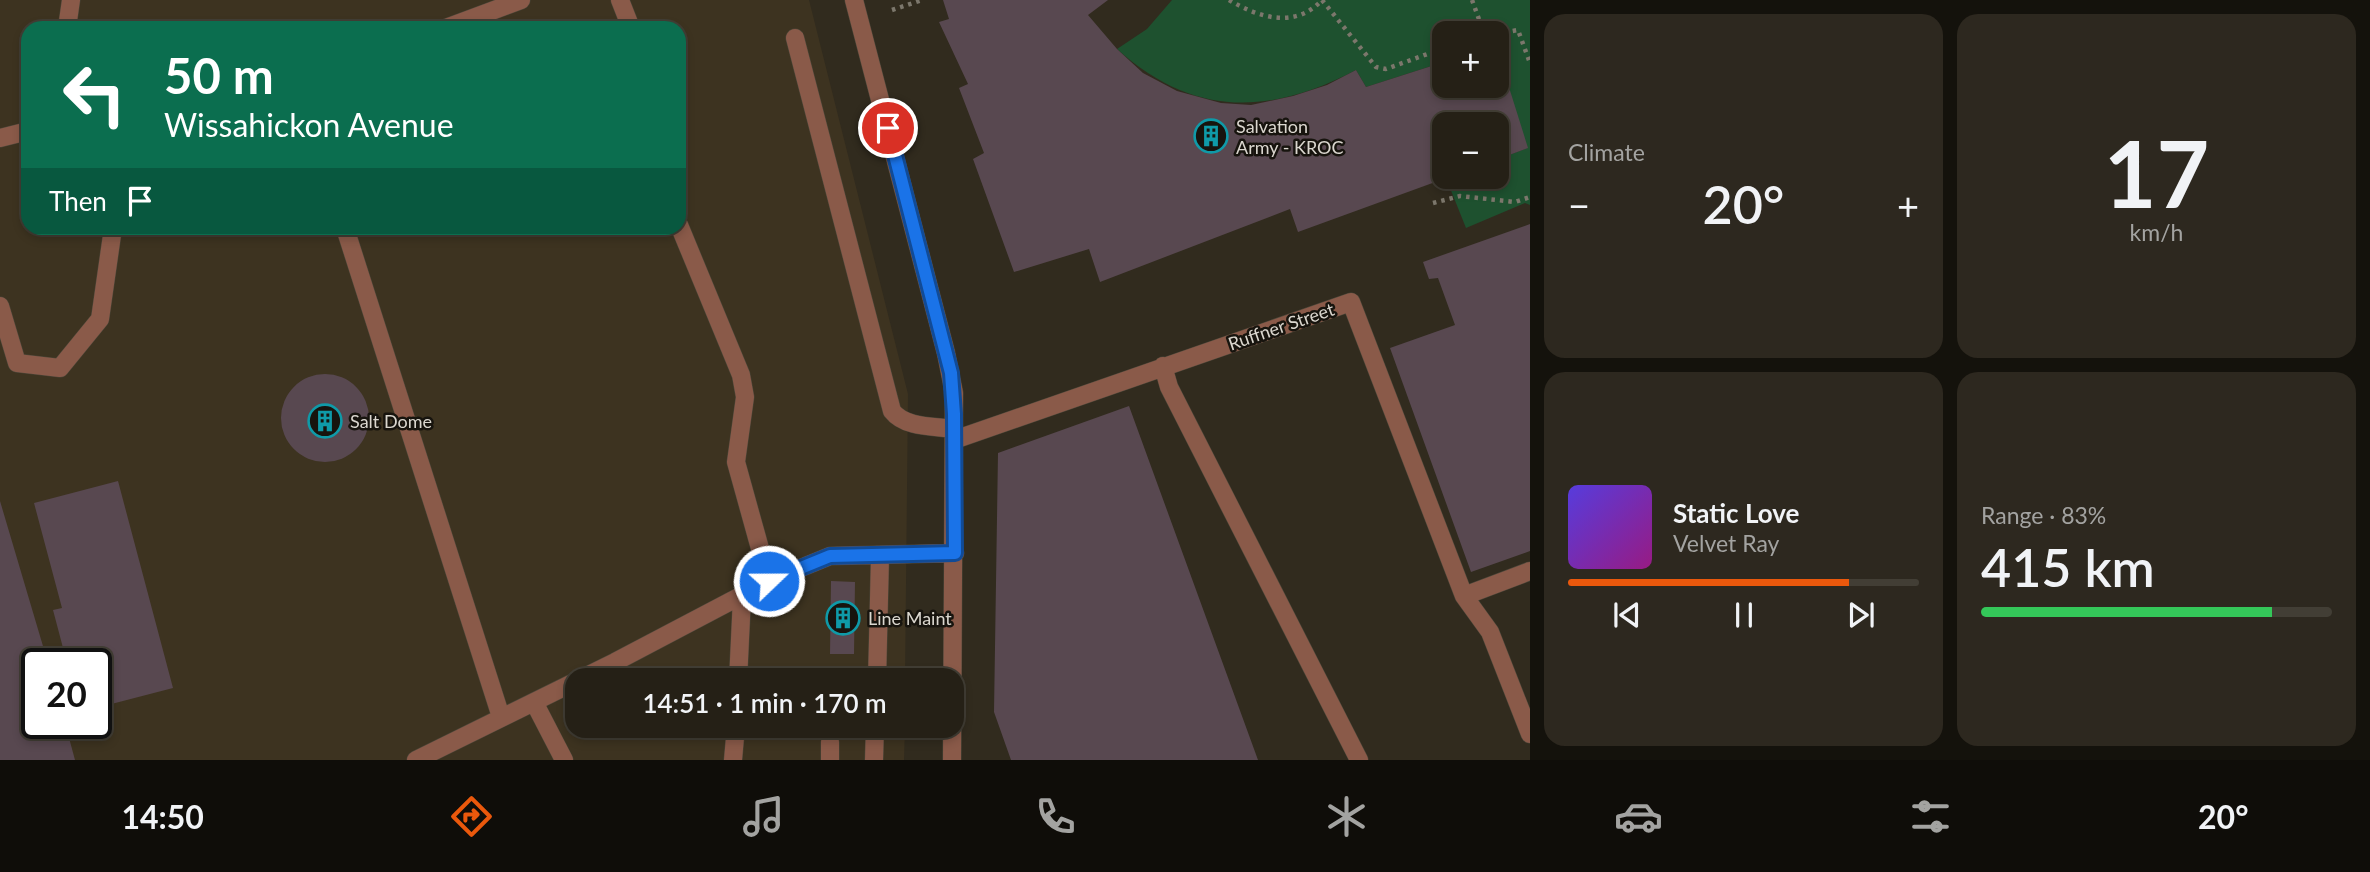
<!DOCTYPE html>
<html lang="en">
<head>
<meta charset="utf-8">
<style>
  :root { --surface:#252016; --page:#2d281f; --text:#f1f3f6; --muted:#a3a3a1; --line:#423e35; --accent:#ea580c }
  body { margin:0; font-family:Lato,sans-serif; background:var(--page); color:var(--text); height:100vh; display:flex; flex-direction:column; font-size:26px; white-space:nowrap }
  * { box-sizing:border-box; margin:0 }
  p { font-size:23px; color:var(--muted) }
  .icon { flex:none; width:38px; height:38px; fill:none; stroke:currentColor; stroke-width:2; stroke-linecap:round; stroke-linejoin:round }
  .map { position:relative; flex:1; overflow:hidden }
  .side { display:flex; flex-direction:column; gap:14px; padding:14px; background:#14120c; width:840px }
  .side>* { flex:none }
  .hud { position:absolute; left:21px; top:21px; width:665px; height:214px; border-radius:21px; box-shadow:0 4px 10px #0003,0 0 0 2px var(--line); background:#0b6e4f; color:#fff; overflow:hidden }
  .tools { position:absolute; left:1432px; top:21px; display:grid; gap:14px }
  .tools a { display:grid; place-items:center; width:77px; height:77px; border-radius:14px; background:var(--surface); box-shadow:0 4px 10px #0003,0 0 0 2px var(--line); font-size:35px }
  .speed { position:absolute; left:21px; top:648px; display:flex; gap:14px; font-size:35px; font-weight:700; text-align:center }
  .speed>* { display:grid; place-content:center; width:91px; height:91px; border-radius:50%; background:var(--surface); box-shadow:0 4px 10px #0003,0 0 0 2px var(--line); line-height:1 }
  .speed .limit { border:4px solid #111; border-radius:10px; background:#fff; color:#111 }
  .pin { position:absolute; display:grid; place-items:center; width:60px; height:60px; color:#fff; margin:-30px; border:4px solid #fff; border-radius:50%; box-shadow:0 2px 7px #0007 }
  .me { position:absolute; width:77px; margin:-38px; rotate:68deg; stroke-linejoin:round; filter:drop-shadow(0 0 5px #0008) }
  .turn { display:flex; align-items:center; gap:24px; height:147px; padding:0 28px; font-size:32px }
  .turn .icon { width:91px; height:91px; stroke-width:2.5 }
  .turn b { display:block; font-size:49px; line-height:60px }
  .then { display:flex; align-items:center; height:66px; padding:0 28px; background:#0003; gap:14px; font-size:26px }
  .big { font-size:52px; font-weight:600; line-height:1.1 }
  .side .tile { flex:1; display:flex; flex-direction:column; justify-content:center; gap:10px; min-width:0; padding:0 24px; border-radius:21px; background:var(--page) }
  .side .dial { align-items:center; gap:0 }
  .dial b { font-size:91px; line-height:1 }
  .song { display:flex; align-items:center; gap:21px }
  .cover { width:84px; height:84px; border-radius:10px; background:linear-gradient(135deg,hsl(250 70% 55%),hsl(310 70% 35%)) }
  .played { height:7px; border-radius:4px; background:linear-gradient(90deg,var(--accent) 80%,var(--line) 80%) }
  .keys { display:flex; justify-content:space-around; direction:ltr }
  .heat { display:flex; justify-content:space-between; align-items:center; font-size:38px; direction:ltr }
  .charge { height:10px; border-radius:5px; background:linear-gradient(90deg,#34c759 83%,var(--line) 0) }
  .side .tiles { flex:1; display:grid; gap:14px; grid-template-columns:repeat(2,1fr) }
  .trip { position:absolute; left:565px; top:668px; width:399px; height:70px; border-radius:21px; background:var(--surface); box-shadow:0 4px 10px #0003,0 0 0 2px var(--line); font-weight:600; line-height:70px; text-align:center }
  .tabs { display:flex; height:112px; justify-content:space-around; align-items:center; background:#0f0d09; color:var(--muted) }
  .tabs .icon { width:49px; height:49px }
  .tabs .active { color:var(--accent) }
  .tabs b { font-size:32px; color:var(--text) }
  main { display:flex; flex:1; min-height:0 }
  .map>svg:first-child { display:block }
  .built { fill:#3d3320; fill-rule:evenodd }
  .green { fill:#1e512f }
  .building { fill:#584850 }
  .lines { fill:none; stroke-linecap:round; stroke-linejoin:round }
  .minor-casing { stroke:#4c473a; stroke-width:19 }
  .path { stroke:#7c776c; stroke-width:4.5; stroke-dasharray:3.5 5; stroke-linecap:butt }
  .minor { stroke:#8a5a49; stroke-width:18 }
  .route-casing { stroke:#114b97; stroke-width:18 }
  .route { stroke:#1a73e8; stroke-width:12 }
  .labels { text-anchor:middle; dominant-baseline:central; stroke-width:5; stroke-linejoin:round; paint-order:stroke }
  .poi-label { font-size:18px; fill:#dbd7cf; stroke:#17140e; text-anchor:start }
  .street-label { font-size:18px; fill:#dbd7cf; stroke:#17140e }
</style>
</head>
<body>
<main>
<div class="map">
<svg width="1530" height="760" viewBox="0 0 1530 760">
  <rect width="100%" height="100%" fill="#312b1e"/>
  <path class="built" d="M0 0H809L908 394 905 681H578V726H905L904 760H0ZM28 28H679V228H28ZM37 663H96V723H37Z"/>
  <path class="green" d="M1172 0H1530V205L1525 203 1466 228 1446 178 1496 177V160L1527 148 1496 47V33H1444V62L1366 87 1356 70C1268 116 1193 117 1117 49L1147 29Z"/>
  <path class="building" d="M943 0H1108L1088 15 1117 49 1143 73 1177 91 1221 103 1251 105 1293 96 1327 85 1356 70 1366 87 1444 62V86H1496L1497 49 1528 148 1496 160V124H1444V177H1449L1298 232 1290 209 1100 282 1089 249 1014 272 973 159 984 153 959 88 968 84 939 22 949 19Z
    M1530 224V551L1471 572 1390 348 1455 325 1438 278 1429 279 1423 262Z
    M281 418a44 44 0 1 1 88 0a44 44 0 1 1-88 0Z
    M1129 406 1258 760H1011L994 712 998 453Z
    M118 481 173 688 96 708V663H67L53 610 62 608 34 503Z
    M0 501 48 663H37V723H65L75 760H0Z
    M831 581 855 582 854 654H830Z
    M817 668H831V681H818Z"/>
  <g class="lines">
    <defs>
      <path id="minor" d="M620 0 631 28
        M854 0 946 353 954 393 952 760
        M67 28 71 0
        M446 28 521 0
        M795 38 892 411C905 428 934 426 954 429
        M0 138 28 131
        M679 225 741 375 745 397 736 462 769 581
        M345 228 501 717
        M0 306 17 363 60 368 100 319 113 228
        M1163 366 1169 387 1359 760
        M954 440 1351 302 1464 596 1490 632 1530 734
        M1464 596 1530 571
        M738 681 742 597
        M877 681 880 557
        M534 702 564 760
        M416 760 615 662 769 581 830 556 955 553
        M733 760 736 726
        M830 760V742
        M874 760 875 726"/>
    </defs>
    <use href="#minor" class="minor-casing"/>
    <path class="path" d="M1229 0C1260 18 1295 29 1322 0
      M1322 0 1376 67 1386 69 1444 48
      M1472 0 1484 33
      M892 10 922 0
      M1496 34 1518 30 1530 63
      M1433 203 1460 196 1515 202 1530 197"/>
    <use href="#minor" class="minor"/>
  </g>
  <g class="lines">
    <defs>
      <path id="route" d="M769 581 830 556 955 553 954 414 951 373 888 128"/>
    </defs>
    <use href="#route" class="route-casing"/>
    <use href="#route" class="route"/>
  </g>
  <defs>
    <symbol id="building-ring" viewBox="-11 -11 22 22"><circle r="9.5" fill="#17140e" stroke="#0f9aa8" stroke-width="1.5"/><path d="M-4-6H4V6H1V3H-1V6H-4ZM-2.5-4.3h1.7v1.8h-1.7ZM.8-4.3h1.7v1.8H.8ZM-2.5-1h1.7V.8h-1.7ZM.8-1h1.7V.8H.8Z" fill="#0f9aa8"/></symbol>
  </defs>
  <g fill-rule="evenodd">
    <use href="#building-ring" x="1192" y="117" width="38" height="38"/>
    <use href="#building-ring" x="306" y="402" width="38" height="38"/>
    <use href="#building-ring" x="824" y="599" width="38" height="38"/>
  </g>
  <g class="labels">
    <g class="poi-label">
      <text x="1236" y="126">Salvation<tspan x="1236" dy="21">Army - KROC</tspan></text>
      <text x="350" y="421">Salt Dome</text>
      <text x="868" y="618">Line Maint</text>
    </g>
    <g class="street-label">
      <text transform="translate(1281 326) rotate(-19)">Ruffner Street</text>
    </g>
  </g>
</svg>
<div class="tools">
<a>+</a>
<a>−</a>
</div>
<div class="speed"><div class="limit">20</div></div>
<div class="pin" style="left:888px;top:128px;background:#d93025"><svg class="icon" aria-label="arrive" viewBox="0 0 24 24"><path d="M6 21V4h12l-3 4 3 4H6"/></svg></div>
<svg class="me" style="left:769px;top:581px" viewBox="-20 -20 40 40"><circle r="17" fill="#1a73e8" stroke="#fff" stroke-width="3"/><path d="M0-11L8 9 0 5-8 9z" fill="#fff"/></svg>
<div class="trip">14:51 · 1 min · 170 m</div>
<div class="hud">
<div class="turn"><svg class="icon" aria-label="left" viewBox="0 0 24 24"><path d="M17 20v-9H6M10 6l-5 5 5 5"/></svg><div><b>50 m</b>Wissahickon Avenue</div></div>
<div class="then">Then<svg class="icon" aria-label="arrive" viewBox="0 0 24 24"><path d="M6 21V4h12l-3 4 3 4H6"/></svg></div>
</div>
</div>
<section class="side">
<div class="tiles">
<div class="tile"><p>Climate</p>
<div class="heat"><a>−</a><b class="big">20°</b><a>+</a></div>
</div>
<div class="tile dial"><b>17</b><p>km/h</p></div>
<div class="tile">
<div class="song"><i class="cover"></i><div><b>Static Love</b><p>Velvet Ray</p></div></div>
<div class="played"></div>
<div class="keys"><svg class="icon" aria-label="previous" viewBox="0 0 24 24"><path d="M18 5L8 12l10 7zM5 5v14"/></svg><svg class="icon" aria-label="pause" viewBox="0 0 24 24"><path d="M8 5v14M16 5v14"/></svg><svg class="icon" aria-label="next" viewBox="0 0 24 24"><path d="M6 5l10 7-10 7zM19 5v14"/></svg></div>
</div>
<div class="tile"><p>Range · 83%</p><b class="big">415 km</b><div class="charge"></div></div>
</div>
</section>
</main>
<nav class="tabs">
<b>14:50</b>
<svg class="icon active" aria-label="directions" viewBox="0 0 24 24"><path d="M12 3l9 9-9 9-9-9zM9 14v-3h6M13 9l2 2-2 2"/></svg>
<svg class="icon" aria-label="music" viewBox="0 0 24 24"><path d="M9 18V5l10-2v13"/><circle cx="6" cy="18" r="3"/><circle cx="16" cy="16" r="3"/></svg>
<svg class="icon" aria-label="phone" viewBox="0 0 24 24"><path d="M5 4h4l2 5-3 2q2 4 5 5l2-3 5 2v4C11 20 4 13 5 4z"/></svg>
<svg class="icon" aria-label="climate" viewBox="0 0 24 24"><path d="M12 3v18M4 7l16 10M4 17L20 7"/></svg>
<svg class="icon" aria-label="car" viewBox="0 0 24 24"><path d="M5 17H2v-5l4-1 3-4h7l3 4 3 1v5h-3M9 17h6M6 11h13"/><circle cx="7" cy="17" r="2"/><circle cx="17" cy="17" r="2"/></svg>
<svg class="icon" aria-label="filters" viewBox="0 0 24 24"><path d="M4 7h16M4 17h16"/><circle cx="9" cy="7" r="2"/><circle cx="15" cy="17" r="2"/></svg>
<b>20°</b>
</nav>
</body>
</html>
